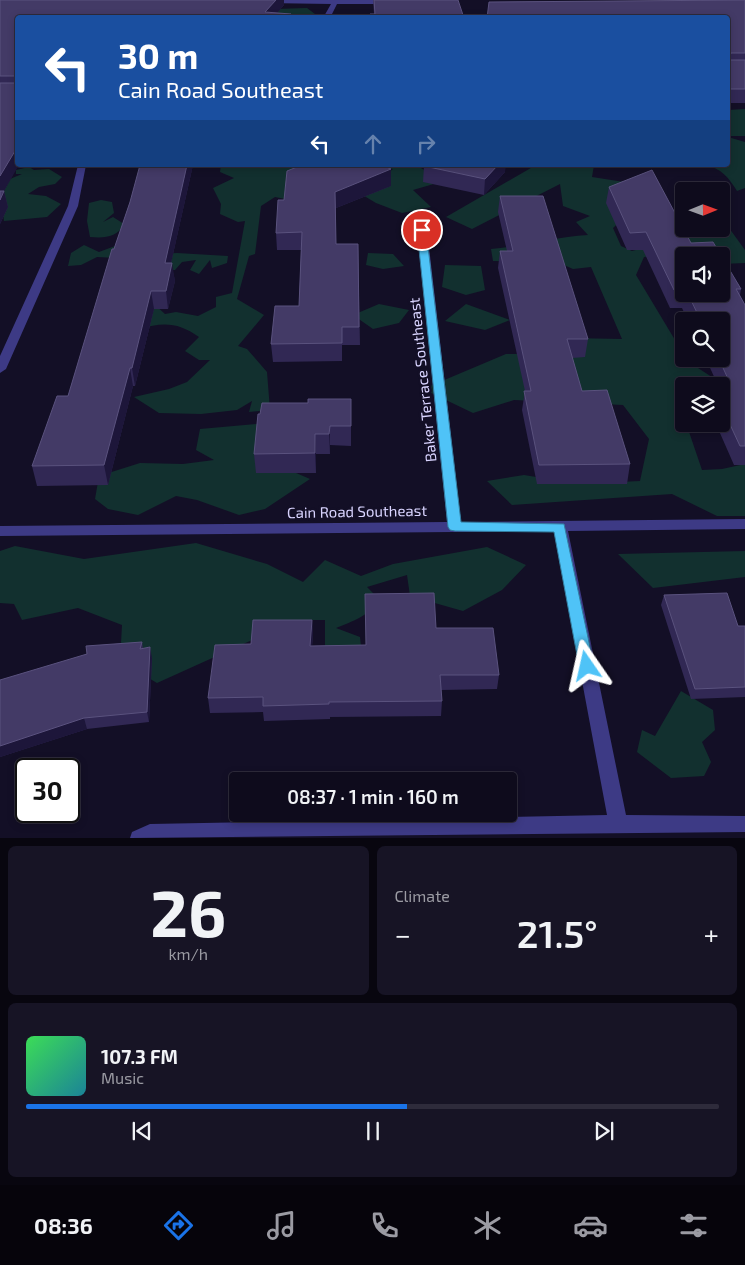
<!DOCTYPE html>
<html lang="en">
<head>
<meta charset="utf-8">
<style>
  :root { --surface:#0e0b1c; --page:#171425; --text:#f1f3f6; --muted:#9b9ba3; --line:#2e2b3b; --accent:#1a73e8 }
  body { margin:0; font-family:"Exo 2",sans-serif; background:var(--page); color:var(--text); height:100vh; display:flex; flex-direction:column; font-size:19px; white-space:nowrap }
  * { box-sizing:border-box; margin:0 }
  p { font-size:16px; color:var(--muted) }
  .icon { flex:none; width:28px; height:28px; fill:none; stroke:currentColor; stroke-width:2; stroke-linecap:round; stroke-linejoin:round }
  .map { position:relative; height:838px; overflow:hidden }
  .details { display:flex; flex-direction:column; gap:8px; padding:8px; background:#08060f; flex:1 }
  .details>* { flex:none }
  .top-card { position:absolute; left:15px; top:15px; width:715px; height:152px; border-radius:5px; box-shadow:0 2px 8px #0003,0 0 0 1px var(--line); background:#1a4fa0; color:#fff; overflow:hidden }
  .needle { width:32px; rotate:89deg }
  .tools { position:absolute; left:675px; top:182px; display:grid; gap:10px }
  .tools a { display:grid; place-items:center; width:55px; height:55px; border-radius:5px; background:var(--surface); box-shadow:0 2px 8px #0003,0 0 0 1px var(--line); font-size:25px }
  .speed { position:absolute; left:15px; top:758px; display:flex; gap:10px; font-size:25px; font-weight:700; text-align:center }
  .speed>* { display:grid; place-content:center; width:65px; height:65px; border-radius:50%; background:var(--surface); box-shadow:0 2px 8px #0003,0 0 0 1px var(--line); line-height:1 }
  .speed .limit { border:2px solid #111; border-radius:8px; background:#fff; color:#111 }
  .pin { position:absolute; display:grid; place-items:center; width:42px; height:42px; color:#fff; margin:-21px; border:2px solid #fff; border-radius:50%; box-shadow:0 1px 5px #0007 }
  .me { position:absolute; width:55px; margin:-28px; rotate:349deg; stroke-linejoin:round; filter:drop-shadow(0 0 4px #0008) }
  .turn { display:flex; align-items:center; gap:18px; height:105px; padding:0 20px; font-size:22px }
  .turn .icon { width:65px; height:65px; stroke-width:2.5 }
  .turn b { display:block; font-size:35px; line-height:42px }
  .lanes { display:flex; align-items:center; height:48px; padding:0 20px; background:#0003; justify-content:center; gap:25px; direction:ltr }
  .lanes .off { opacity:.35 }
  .big { font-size:38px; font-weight:600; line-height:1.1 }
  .details .tile { flex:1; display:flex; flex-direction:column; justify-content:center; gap:8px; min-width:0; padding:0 18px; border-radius:8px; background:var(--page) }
  .details .dial { align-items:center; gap:0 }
  .dial b { font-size:65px; line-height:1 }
  .song { display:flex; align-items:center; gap:15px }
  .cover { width:60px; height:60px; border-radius:8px; background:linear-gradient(135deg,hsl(130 70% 55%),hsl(190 70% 35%)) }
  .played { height:5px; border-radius:2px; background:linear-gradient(90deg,var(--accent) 55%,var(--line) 55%) }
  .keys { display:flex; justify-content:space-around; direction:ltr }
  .heat { display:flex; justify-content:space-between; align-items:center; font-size:28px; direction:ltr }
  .details .tiles { flex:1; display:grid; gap:8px; grid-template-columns:1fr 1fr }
  .tile:last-child { grid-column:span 2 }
  .trip { position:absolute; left:229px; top:772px; width:288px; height:50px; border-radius:5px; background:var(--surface); box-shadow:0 2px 8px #0003,0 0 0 1px var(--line); font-weight:600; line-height:50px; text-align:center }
  .tab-bar { display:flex; height:80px; justify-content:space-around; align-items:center; background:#06040b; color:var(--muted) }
  .tab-bar .icon { width:35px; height:35px }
  .tab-bar .on { color:var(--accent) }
  .tab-bar b { font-size:22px; color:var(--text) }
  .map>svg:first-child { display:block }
  .green { fill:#12302f }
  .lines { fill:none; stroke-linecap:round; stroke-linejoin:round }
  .minor { fill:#3d3a85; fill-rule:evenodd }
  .wall { fill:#312854; fill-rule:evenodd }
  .shaded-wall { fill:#1d163a }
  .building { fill:#433a66; stroke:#5a527e }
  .route { fill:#4fc3f7; stroke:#337fa1 }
  .labels { text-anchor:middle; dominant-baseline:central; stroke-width:5; stroke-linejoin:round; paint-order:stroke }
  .street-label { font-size:15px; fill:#d9d4ff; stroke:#130f26 }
</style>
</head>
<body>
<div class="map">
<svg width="745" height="838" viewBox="0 0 745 838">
  <rect width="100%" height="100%" fill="#130f26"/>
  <path class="green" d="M307 8 315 14 304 18 266 17 276 9Z
    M745 109V136H728V110Z
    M728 137 745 142V188L737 191C729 178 721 168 705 165H728Z
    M221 165H288L307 177 285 199 275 197 261 206 255 254 249 256 237 299 264 315 238 346 247 349 267 372 270 410 249 412 252 401 237 410 201 414 159 413 134 397 169 389 187 382 210 360H199L185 351 199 337C178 322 163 322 139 329L155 305 165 314 176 312 198 316 216 307V297L232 293 245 221 238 222 220 214 221 204 213 188 234 178 220 172Z
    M365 165H424L421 168 444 181 413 190 431 207 402 213 376 203 361 194 393 169Z
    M536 165H594L592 177 637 184V206L613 228 621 246 632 251 651 246 665 228 684 226V229H721V222L724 221 745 250V263L721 264V256L705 253 644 257 636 275 684 355V359L715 379 721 386H684V424H689L687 426 702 470 722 469 745 464V516H717L672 494 512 505 487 481 524 475 579 484 640 481 649 439 623 405 514 400 473 413 423 389 506 354H550L568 338 622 339 591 267 573 269 557 262 493 261 491 249C524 246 555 237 588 235L576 222 590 216 563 206 560 184 472 229 446 217Z
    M29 167 34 170 49 169 62 177 55 184 39 187 28 194 46 196 61 204 47 217 4 221 0 191 10 179 22 174H16V170Z
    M101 200 112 202 114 213 103 222 113 217 124 224C117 238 104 238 90 237L87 221 89 203Z
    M84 245 99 252 115 246 145 255 177 253 228 256 227 263 212 268 210 260 199 274 190 270 196 260 182 262 175 270H155L138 259 97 257 81 265 68 266 71 253Z
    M368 253 393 254 404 266 383 269 366 265Z
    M445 265 481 266 485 290 466 295 442 287Z
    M379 304 409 310 399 323 373 329 353 315Z
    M466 304 510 320 485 330 445 321Z
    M278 422 266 460 310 479 265 509 239 515 197 500 176 496 138 515 108 509 95 499 99 476 140 463 183 464 214 460 196 450 200 429Z
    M196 543 267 564 303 582 325 560 361 576 393 564 487 547 526 565 502 590 463 611 410 596 407 575 367 587 379 599C370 616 353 621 336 628L360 637 362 656 325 655V620H296L157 683 120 661 122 625 78 608 22 620 14 604 0 603V551L15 546 84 559Z
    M745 551V577L653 588 618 554Z
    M681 691 713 710 715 730 702 742 711 762 704 776 671 778 637 752 642 730 655 736Z"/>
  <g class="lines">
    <path class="minor" d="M267 0H389L392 2 389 4H337L330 18H323L331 4 265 3 264 2Z
      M78 165H86L78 206 6 369 0 373V356L68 206Z
      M422 227 427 230 461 522 745 519V529L568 531 626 815 745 816V832L130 838 132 832 150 824 607 815 554 531 0 536V526L447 522 417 230Z"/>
  </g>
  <path class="wall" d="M0 0 284 5 277 13 291 14V18H18V165L4 191 8 207 0 224Z
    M373 0 464 18 374 14Z
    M700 0H745V103H728V18L702 1Z
    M193 165 171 263 175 281 168 309H154L135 386H133L108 485 37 486 32 466 68 396 114 249 130 202Z
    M424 166 505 172 484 195 423 182Z
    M391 186 336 208V244H358L360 345H342V361L273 362 271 344 299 306 301 250H277L276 233 284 200Z
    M609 187 691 243 741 289 740 295 745 305V465H734L716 424H721V386H709L711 381H716L706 359H721V321H688L682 308H670L643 250H627L606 203ZM684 256 721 294H684Z
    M500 196 588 339 585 357 572 358 582 391 630 464 627 484H537L522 410 525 391 498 268 500 251H507L498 212Z
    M351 399V446L330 445V454H316V473H256L254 454 308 403Z
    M664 595 738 626H745V697L691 699 661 605Z
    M312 620 313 635 312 646 366 645 436 628 499 675 497 689 441 690 442 701 441 716 330 717V719L264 721 263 712 210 713 208 698 251 644Z
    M142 642 143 648 152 658 149 722 87 729 0 757V680Z"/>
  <path class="shaded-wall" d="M276 0H284V5L273 18 265 12Z
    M291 14V18H283Z
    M18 146V165H19L4 191 8 207 0 224V176Z
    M187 165H193L167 281 165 263Z
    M498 165H506L505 172 484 195 485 179Z
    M391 169V186L336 208 335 192Z
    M172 263 175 281 168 309 166 291Z
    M151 291 154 309 135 386 132 368Z
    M130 368 133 386 108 485 104 465Z
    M330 426V454L329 434Z
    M315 434 316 454V473L315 453Z
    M312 620 313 635 311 661 310 646Z
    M150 647 152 658 149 722 147 712Z
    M84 718 87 729 0 757V746Z"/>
  <path class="building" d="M0 0H276L265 12 291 14 283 18H18V146L0 176V83H15L17 82 16 76H0Z
    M374 0H458L464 18H366L370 14H375Z
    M745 0V53H731L729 58 731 60H745V89H728V18H487L489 2Z
    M140 165H187L165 263H172L166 291H151L132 368H130L104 465 32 466 57 396H68L112 249H114L130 202Z
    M302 165H382L391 169 335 192 336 244H358L359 327H342V343L271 344 275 306H299L302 232 276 233 278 200H284L287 171Z
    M425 165H498L485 179 424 166Z
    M652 170 691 243 713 242 741 289H736L745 305V446H740L721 405V386H713L711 381H729L719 359H721V321H701L688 294H721V256H684V290H674L646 232 630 233 609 187Z
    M0 191H4L0 200Z
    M500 196H543L588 339H567L582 391 607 390 630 464 539 465 524 391H531L500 251H513Z
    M308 399H351V426H330L329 434H315V453L254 454 258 414H260L262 403H308Z
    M434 593 436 628H493L499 675H440L442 701 329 702V704L263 706V697L208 698 215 645 251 644 253 620H312L310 646 366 645 365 594Z
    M727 593 738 626H745V687L695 689 664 595Z
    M142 642 140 649 150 647 147 712 84 718 0 746V680L87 654 86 646Z"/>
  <path class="route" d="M422 227 426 230 461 522 564 524 594 666 592 670 587 672 582 670 579 666 554 532 455 531 450 530 448 527 417 230Z"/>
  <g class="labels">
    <g class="street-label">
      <text transform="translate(422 380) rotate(-96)">Baker Terrace Southeast</text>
      <text transform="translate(357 511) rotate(-1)">Cain Road Southeast</text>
    </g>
  </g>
</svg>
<div class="tools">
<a><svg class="needle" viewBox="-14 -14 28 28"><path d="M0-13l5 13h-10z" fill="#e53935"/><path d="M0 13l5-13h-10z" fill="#9b9ba3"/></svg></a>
<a><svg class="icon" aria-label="sound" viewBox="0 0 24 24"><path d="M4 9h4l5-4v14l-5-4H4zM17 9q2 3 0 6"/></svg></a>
<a><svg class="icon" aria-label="search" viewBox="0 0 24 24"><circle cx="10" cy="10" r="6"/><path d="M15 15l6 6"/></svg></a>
<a><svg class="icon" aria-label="layers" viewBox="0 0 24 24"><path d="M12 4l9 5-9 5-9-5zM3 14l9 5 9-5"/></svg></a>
</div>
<div class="speed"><div class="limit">30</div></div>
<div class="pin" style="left:422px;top:230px;background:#d93025"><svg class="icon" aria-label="arrive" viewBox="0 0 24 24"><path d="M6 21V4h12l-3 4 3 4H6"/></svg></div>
<svg class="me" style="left:587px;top:666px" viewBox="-20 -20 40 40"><path d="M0-17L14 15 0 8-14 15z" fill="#4fc3f7" stroke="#fff" stroke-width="4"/></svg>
<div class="trip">08:37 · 1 min · 160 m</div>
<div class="top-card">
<div class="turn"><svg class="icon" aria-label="left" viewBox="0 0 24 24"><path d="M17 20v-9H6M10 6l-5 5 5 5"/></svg><div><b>30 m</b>Cain Road Southeast</div></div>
<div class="lanes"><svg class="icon" aria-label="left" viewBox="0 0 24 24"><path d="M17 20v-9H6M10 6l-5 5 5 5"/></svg><svg class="icon off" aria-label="ahead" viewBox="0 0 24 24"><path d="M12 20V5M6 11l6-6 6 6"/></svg><svg class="icon off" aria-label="right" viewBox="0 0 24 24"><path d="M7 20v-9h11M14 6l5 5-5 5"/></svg></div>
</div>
</div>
<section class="details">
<div class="tiles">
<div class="tile dial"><b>26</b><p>km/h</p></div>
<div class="tile"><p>Climate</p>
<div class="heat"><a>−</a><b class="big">21.5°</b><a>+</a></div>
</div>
<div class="tile">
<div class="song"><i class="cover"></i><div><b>107.3 FM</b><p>Music</p></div></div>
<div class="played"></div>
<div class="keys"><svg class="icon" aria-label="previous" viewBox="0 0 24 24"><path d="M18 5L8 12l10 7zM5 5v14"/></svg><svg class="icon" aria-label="pause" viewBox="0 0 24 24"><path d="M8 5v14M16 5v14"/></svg><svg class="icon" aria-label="next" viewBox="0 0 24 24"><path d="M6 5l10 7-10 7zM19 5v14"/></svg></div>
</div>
</div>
</section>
<nav class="tab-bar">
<b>08:36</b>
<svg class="icon on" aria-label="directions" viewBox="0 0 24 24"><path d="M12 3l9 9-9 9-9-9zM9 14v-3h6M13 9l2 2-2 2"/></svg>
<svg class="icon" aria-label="music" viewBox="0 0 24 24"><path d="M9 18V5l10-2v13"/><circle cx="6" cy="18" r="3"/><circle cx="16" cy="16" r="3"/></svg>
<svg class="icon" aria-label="phone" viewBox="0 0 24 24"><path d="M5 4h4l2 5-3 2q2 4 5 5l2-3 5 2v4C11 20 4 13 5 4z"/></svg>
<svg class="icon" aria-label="climate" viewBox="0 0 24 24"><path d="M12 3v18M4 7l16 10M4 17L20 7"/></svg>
<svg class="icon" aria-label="car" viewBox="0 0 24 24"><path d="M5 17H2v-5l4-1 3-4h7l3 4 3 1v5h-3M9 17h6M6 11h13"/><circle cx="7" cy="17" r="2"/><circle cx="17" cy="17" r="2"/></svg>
<svg class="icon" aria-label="filters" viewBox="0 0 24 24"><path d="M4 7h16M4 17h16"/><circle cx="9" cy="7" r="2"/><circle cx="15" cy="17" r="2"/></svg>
</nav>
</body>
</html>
